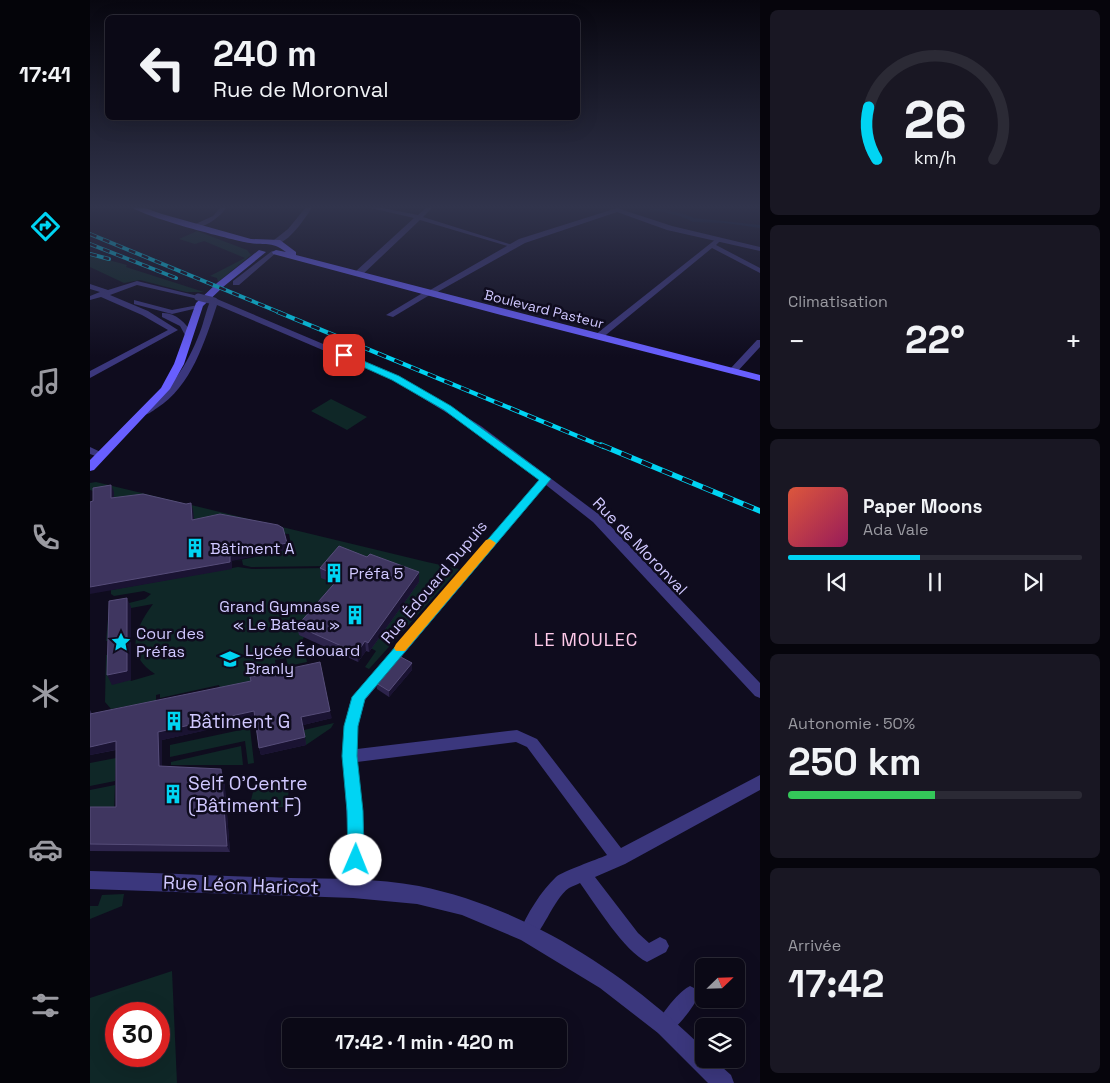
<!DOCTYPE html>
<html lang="fr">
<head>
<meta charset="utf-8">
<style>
  :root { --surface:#0b0916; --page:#191723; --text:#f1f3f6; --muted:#9a9aa1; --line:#2b2a35; --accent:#00d4f3 }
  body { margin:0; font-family:"Space Grotesk",sans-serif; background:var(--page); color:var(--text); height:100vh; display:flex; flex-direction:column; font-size:19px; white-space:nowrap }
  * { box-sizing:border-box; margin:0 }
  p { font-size:16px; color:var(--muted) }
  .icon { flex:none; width:28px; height:28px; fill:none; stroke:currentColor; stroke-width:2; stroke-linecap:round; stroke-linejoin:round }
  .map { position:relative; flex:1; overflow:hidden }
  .panel { display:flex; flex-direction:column; gap:10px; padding:10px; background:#06050c; width:350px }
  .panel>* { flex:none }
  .top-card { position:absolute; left:15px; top:15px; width:475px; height:105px; border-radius:8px; box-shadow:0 5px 20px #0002,0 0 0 1px var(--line); background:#0b0916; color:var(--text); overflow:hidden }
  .needle { width:32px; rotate:67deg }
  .tools { position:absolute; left:605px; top:958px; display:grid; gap:10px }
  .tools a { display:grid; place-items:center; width:50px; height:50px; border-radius:8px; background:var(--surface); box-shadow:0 5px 20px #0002,0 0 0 1px var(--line); font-size:25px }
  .speed { position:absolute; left:15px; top:1002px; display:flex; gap:10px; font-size:25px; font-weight:700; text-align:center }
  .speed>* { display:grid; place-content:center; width:65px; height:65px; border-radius:50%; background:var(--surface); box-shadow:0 5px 20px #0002,0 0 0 1px var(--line); line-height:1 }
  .speed .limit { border:8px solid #d22; background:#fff; color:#111 }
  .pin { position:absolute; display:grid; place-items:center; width:42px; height:42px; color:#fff; margin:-21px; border-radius:10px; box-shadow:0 2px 8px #0006 }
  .me { position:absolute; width:55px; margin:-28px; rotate:1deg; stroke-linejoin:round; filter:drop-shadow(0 0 4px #0008) }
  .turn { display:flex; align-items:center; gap:18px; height:105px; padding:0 25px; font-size:22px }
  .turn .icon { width:65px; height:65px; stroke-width:2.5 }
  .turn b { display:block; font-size:35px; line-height:42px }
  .big { font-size:38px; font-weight:800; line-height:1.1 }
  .panel .widget { flex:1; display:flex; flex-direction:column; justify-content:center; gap:8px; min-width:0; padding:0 18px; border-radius:8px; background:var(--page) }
  .panel .dial { align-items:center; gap:0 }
  .dial svg { height:130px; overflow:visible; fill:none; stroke:var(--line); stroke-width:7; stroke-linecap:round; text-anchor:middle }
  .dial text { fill:var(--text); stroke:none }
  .song { display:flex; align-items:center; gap:15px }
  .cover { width:60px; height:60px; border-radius:8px; background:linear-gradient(135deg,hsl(10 70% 55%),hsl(330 70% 35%)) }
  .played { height:5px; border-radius:2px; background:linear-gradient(90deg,var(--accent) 45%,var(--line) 45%) }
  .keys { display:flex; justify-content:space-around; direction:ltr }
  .heat { display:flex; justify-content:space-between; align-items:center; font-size:28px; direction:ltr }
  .charge { height:8px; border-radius:4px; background:linear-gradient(90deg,#34c759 50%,var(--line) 0) }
  .trip { position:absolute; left:192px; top:1018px; width:285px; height:50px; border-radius:8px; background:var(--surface); box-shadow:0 5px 20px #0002,0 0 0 1px var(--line); font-weight:800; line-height:50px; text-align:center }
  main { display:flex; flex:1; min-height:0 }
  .menu { display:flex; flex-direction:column; width:90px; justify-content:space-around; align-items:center; background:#040409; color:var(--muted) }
  .menu .icon { width:35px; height:35px }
  .menu .on { color:var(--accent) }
  .menu b { font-size:22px; color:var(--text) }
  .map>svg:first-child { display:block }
  .green { fill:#0f2727; fill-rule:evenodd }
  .water { fill:#09193a }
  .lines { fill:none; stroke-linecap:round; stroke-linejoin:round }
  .minor { fill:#3b377d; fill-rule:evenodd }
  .tertiary { fill:#3b377d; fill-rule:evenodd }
  .secondary { fill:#685fff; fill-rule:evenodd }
  .rail-far2-casing { stroke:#00d4f3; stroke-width:4 }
  .rail-far1-casing { stroke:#00d4f3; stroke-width:4.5 }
  .rail-casing { stroke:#00d4f3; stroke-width:5.5 }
  .rail-far2 { stroke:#0f0c1e; stroke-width:2.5; stroke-dasharray:7; stroke-linecap:butt }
  .rail-far1 { stroke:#0f0c1e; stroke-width:3; stroke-dasharray:9; stroke-linecap:butt }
  .rail { stroke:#0f0c1e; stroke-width:4; stroke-dasharray:11; stroke-linecap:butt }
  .minor-bridge { stroke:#3b377d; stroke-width:7 }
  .wall { fill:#2d244c }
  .shaded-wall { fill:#1a1332 }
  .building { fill:#3f3660; stroke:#564d79 }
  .route { fill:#00d4f3; stroke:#008a9e }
  .slow { fill:#f59e0b }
  .labels { text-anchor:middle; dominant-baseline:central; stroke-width:5; stroke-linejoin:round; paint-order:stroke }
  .far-street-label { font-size:14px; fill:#d0c8ff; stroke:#0f0c1e }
  .street-label { font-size:16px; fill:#d0c8ff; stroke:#0f0c1e }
  .poi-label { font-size:16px; fill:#d0c8ff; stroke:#0f0c1e; text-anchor:start }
  .neighbourhood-label { font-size:18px; letter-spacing:1px; fill:#ffcaea; stroke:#0f0c1e }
  .near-poi-label { font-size:19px; fill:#d0c8ff; stroke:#0f0c1e; text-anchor:start }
  .near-street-label { font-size:19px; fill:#d0c8ff; stroke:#0f0c1e }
</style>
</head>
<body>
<main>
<nav class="menu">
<b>17:41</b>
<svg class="icon on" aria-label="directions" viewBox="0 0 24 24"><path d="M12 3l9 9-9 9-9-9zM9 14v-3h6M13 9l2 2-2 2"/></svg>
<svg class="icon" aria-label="music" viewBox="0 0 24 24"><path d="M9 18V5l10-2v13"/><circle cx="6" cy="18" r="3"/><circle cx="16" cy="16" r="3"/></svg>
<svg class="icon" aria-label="phone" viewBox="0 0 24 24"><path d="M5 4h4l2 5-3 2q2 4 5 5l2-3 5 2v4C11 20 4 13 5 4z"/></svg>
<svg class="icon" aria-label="climate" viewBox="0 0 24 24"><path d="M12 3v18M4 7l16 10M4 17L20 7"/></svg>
<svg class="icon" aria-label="car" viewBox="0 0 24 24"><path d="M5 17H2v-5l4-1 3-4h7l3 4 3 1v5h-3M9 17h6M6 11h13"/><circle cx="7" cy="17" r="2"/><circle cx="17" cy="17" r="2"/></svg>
<svg class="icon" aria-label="filters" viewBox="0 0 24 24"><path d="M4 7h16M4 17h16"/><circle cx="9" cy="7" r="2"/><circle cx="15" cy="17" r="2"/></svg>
</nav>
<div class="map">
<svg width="670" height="1083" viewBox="0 0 670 1083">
  <rect width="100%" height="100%" fill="#0f0c1e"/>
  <path class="green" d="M107 231 157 250 161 255 128 282 127 278 120 276 155 258 114 241 105 244 89 239Z
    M0 255 37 265 36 267 114 292H96L50 280 34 283 0 267Z
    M241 399 277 417 257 430 221 411Z
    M6 482 337 562 369 569 279 669 275 667 286 651 281 648 211 635 214 637 212 641 217 662 198 666 196 658 185 660 186 669 183 670 184 677 130 689 129 685 70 698V694L66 695V701L21 709 15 702 16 655 22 654 41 681 65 674C34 654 45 628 63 604L41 608 22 640 16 641 19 608 55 599 61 594 54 591 24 596 21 594V590L148 567 162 569 239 568 241 566 161 567 153 565 152 560 141 562 198 550 199 555H203L199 534 105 527 24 505 10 493 0 490V483Z
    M244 723 241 728 216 745 214 730Z
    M160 728 164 763 158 764 155 741 80 757V745Z
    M151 746 153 765H81V762Z
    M26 758 25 781 0 786V763Z
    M200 779 197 807 159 808 164 788Z
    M25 785 24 814H0V790Z
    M34 894 32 906 0 919V906H8L12 895Z
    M82 971 87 1083H0V998ZM26 1014H69V1056H26Z"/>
  <path class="water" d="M544 206H561L594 214 604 218 670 225V228L635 223 603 222 590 216Z"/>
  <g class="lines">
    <path class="minor" d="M132 206H138C130 217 115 229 101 228V226L123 216Z
      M272 206H283L328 215 338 206H344L333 217 426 246 421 247 330 220 271 276H265V272L324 218Z
      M626 239 631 240 626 245 670 268V273L622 248 511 339H505V335Z
      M182 251 187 252 149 285H143V281Z
      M47 281 112 297 108 299 47 285 20 295 58 311 88 330 0 378V371L78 330 52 315 11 297 0 300V296L10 292 0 289V284L18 290Z
      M336 291 343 293 303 317 296 315Z
      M121 299H127L309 376 391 426 511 516 670 683V698L665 696 503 522 456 485 275 700 267 730V749L427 730 447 739 531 848 670 775V790L535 864 505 877 548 933 559 943 570 937 576 940 579 946 576 952 557 962C535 952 505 904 490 883 487 885 482 886 479 888 463 899 452 936 438 942L432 939 429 933C437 914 451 891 466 877 473 871 506 860 517 855L437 747 426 742 267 762C269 798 283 861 269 895L263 897 257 895 255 889C258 866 259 843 257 819 255 777 248 738 262 697L449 480 385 430 303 380 127 305C115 341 101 387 67 408 61 412 57 416 50 415V411C80 392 97 366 110 332 114 322 116 310 121 299Z
      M44 300 82 310 108 305 112 307 82 314 44 304Z
      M72 313C85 312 96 323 102 333L101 335H95L90 326 72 317Z
      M667 340H670V347L646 373H640V369Z
      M600 986 606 989 609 995C604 1007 586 1030 575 1035L568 1033 566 1026C571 1014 589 991 600 986Z"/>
    <path class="tertiary" d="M217 206H223C216 217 198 245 184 244V240L198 229Z
      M527 208 582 226 670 247V251L577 230 527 212 435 243 342 295 335 293 429 239Z
      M0 447 17 455 11 458 0 454Z
      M0 871C67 873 134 876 200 878 242 879 287 878 329 886 437 908 536 973 614 1049V1059H623L641 1075 644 1083H618L568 1033 510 988 431 940 372 915 327 904 263 898 0 889Z"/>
    <path class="secondary" d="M40 206H49L72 214 161 239 190 240 206 252V255L670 375V381L411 315 183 254 182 252 186 250 196 252C181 241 176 246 160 243 141 240 50 216 40 206Z
      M169 250 176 252 133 287 113 306 94 364 80 389 4 470 0 471V460L71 388 84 364 106 303 127 283Z"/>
    <defs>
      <path id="rail-far2" d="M0 234 191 313
        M0 244 86 278
        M0 254 19 259"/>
      <path id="rail-far1" d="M188 312 514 447"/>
      <path id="rail" d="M511 445 670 511"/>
    </defs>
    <use href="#rail-far2" class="rail-far2-casing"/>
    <use href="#rail-far1" class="rail-far1-casing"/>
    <use href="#rail" class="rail-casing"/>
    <use href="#rail-far2" class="rail-far2"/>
    <use href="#rail-far1" class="rail-far1"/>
    <use href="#rail" class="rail"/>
    <path class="minor-bridge" d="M108 297 124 301"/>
  </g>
  <path class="wall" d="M277 557 329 572V582L279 652 276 651 268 662 209 635 207 626 244 583 231 578 230 568Z
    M322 663V670L299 697 287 689 286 683Z
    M0 710 2 714 242 718 213 725 216 745 171 755 169 748 165 719 72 740V766L134 776 140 852 0 851V807H26V750L0 755V764Z"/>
  <path class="shaded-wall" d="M21 485 24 492V505L21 498Z
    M101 503 103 510 105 527 102 520Z
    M197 543 198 550 142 561V569L0 594V587L140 554Z
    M329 572V582L279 652 278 643Z
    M37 598 41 607V680L22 685 17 675Z
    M275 641 276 651 268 662 267 653Z
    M322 663V670L299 697V691Z
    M164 711 167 719 72 740V774L69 766 68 732Z
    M240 711 242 718 213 725 216 745 171 755 169 748 211 717Z
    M26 741 30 749 0 755V764V747Z
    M131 769 134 776 140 852 137 846Z"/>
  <path class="building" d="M21 485V498L53 494 96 504 101 503 102 520 130 514 188 525 193 528 197 543 140 554V562L0 587V502L3 501V488Z
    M249 546 277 557 280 554 329 572 278 643 275 641 267 653 207 626 250 577 230 568Z
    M37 598V671L17 675 19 601Z
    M309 656 322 663 299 691 286 683Z
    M230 662 240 711 211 717 215 737 169 748 164 711 68 732 69 766 131 769 137 846 0 844V807H26V741L0 747V714L161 681 160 677Z"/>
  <linearGradient id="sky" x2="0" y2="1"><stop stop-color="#080710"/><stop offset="0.58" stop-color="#31344c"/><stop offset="1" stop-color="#31344c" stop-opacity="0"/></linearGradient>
  <rect width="670" height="357" fill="url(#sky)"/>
  <path class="route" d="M251 354H257L309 376 361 406 461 479 275 699 268 726 267 756 273 811 274 860 272 865 266 868 260 865 258 860 257 811 252 756 254 726 262 697 449 480 354 410 302 380 251 357Z"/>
  <path class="slow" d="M400 539 406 543 404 546 315 651H306L304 648 306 644 396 540Z"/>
  <defs>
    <symbol id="building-bare" viewBox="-9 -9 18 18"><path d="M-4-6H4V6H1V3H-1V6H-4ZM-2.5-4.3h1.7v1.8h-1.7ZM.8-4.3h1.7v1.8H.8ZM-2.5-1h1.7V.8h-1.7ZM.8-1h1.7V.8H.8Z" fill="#00d4f3" stroke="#0f0c1e" stroke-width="2.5" paint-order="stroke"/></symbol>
    <symbol id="sight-bare" viewBox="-9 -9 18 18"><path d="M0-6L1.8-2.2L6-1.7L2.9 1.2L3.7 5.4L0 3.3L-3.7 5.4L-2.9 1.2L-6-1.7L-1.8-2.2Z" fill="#00d4f3" stroke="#0f0c1e" stroke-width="2.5" paint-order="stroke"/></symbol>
    <symbol id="school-bare" viewBox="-9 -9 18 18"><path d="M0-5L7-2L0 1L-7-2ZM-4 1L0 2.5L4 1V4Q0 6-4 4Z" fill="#00d4f3" stroke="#0f0c1e" stroke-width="2.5" paint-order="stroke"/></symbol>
  </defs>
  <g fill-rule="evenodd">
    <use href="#building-bare" x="91" y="534" width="28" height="28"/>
    <use href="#building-bare" x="230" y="559" width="28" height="28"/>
    <use href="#building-bare" x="251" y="601" width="28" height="28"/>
    <use href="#sight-bare" x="17" y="628" width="28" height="28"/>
    <use href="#school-bare" x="126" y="645" width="28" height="28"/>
    <use href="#building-bare" x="70" y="707" width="28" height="28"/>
    <use href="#building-bare" x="69" y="780" width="28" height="28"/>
  </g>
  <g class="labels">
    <g class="far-street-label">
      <text transform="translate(454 309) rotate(14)">Boulevard Pasteur</text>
    </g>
    <g class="street-label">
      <text transform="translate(550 546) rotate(46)">Rue de Moronval</text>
      <text transform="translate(344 582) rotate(-50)">Rue Édouard Dupuis</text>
    </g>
    <g class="poi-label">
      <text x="120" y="548">Bâtiment A</text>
      <text x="259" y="573">Préfa 5</text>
      <text x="250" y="606" text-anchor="end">Grand Gymnase<tspan x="250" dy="18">« Le Bateau »</tspan></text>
      <text x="46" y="633">Cour des<tspan x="46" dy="18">Préfas</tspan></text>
      <text x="155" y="650">Lycée Édouard<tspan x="155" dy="18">Branly</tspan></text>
    </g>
    <g class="neighbourhood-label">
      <text x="496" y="639">LE MOULEC</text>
    </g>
    <g class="near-poi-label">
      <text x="99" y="721">Bâtiment G</text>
      <text x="98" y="783">Self O'Centre<tspan x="98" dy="22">(Bâtiment F)</tspan></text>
    </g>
    <g class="near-street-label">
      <text transform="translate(151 885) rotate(2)">Rue Léon Haricot</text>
    </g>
  </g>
</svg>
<div class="tools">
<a><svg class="needle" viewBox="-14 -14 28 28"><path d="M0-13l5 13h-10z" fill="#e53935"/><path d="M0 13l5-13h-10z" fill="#9a9aa1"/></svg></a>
<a><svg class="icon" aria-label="layers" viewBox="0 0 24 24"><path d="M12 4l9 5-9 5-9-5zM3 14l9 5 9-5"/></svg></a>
</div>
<div class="speed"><div class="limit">30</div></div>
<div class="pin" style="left:254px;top:355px;background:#d93025"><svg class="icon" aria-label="arrive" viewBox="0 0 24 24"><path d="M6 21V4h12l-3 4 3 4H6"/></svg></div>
<svg class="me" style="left:266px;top:860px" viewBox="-20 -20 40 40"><circle r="19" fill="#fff"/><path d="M0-13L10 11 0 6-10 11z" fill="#00d4f3"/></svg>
<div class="trip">17:42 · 1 min · 420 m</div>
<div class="top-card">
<div class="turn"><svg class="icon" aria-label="left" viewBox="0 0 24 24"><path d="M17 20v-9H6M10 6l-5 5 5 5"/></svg><div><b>240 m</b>Rue de Moronval</div></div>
</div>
</div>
<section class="panel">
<div class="widget dial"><svg viewBox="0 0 100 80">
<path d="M14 69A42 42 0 1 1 86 69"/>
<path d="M14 69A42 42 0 0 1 9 37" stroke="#00d4f3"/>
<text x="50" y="56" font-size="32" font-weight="700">26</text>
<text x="50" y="72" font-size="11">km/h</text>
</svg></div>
<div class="widget"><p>Climatisation</p>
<div class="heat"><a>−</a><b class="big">22°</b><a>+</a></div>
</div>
<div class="widget">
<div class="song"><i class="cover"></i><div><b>Paper Moons</b><p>Ada Vale</p></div></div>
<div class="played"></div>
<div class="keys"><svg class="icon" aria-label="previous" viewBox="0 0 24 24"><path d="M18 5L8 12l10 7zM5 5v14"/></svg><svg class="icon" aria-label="pause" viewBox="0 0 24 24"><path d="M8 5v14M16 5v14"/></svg><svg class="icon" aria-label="next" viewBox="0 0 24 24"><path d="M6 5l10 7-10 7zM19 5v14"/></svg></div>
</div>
<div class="widget"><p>Autonomie · 50%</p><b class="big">250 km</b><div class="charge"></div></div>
<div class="widget"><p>Arrivée</p><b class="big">17:42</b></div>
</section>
</main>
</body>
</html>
